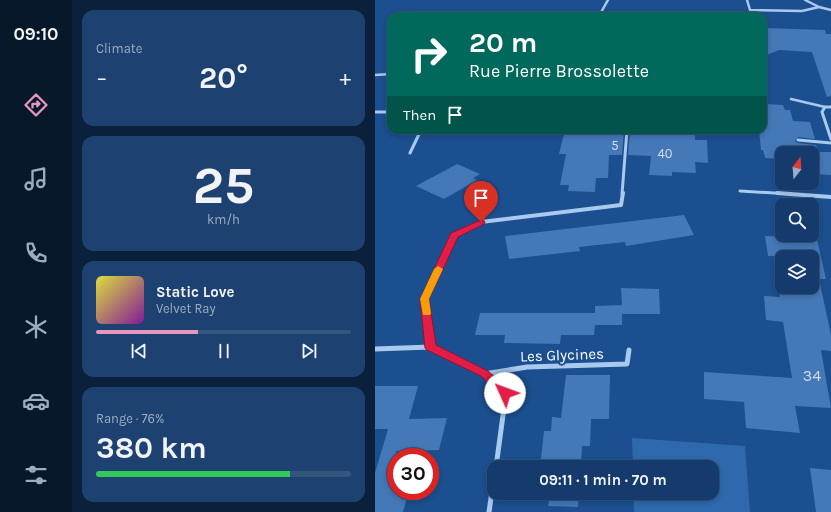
<!DOCTYPE html>
<html lang="en">
<head>
<meta charset="utf-8">
<style>
  :root { --surface:#143b6b; --page:#1d4271; --text:#f1f3f6; --muted:#9dadc1; --line:#33557e; --accent:#e797bd }
  body { margin:0; font-family:Karla,sans-serif; background:var(--page); color:var(--text); height:100vh; display:flex; flex-direction:column; font-size:15px; white-space:nowrap }
  * { box-sizing:border-box; margin:0 }
  p { font-size:13px; color:var(--muted) }
  .icon { flex:none; width:22px; height:22px; fill:none; stroke:currentColor; stroke-width:2; stroke-linecap:round; stroke-linejoin:round }
  .map { position:relative; flex:1; overflow:hidden }
  .panel { display:flex; flex-direction:column; gap:10px; padding:10px; background:#0b203b; width:303px }
  .panel>* { flex:none }
  .top-card { position:absolute; left:12px; top:12px; width:380px; height:122px; border-radius:12px; box-shadow:0 2px 6px #0003,0 0 0 1px var(--line); background:#00695c; color:#fff; overflow:hidden }
  .needle { width:26px; rotate:17deg }
  .buttons { position:absolute; left:400px; top:146px; display:grid; gap:8px }
  .buttons a { display:grid; place-items:center; width:44px; height:44px; border-radius:8px; background:var(--surface); box-shadow:0 2px 6px #0003,0 0 0 1px var(--line); font-size:20px }
  .speed { position:absolute; left:12px; top:448px; display:flex; gap:8px; font-size:20px; font-weight:700; text-align:center }
  .speed>* { display:grid; place-content:center; width:52px; height:52px; border-radius:50%; background:var(--surface); box-shadow:0 2px 6px #0003,0 0 0 1px var(--line); line-height:1 }
  .speed .limit { border:6px solid #d22; background:#fff; color:#111 }
  .pin { position:absolute; display:grid; place-items:center; width:34px; height:34px; color:#fff; margin:-41px -17px; border-radius:50% 50% 50% 0; rotate:-45deg; box-shadow:0 0 4px #0007 }
  .pin .icon { rotate:45deg }
  .me { position:absolute; width:44px; margin:-22px; rotate:313deg; stroke-linejoin:round; filter:drop-shadow(0 0 3px #0008) }
  .turn { display:flex; align-items:center; gap:14px; height:84px; padding:0 16px; font-size:18px }
  .turn .icon { width:52px; height:52px; stroke-width:2.5 }
  .turn b { display:block; font-size:28px; line-height:34px }
  .then { display:flex; align-items:center; height:38px; padding:0 16px; background:#0003; gap:8px; font-size:15px }
  .big { font-size:30px; font-weight:700; line-height:1.1 }
  .panel .widget { flex:1; display:flex; flex-direction:column; justify-content:center; gap:6px; min-width:0; padding:0 14px; border-radius:12px; background:var(--page) }
  .panel .dial { align-items:center; gap:0 }
  .dial b { font-size:52px; line-height:1 }
  .song { display:flex; align-items:center; gap:12px }
  .cover { width:48px; height:48px; border-radius:6px; background:linear-gradient(135deg,hsl(60 70% 55%),hsl(290 70% 35%)) }
  .played { height:4px; border-radius:2px; background:linear-gradient(90deg,var(--accent) 40%,var(--line) 40%) }
  .keys { display:flex; justify-content:space-around; direction:ltr }
  .heat { display:flex; justify-content:space-between; align-items:center; font-size:22px; direction:ltr }
  .charge { height:6px; border-radius:3px; background:linear-gradient(90deg,#34c759 76%,var(--line) 0) }
  .trip { position:absolute; left:112px; top:460px; width:232px; height:40px; border-radius:12px; background:var(--surface); box-shadow:0 2px 6px #0003,0 0 0 1px var(--line); font-weight:700; line-height:40px; text-align:center }
  main { display:flex; flex:1; min-height:0 }
  .tab-bar { display:flex; flex-direction:column; width:72px; justify-content:space-around; align-items:center; background:#08182b; color:var(--muted) }
  .tab-bar .icon { width:28px; height:28px }
  .tab-bar .current { color:var(--accent) }
  .tab-bar b { font-size:18px; color:var(--text) }
  .map>svg:first-child { display:block }
  .green { fill:#2e69ad }
  .building { fill:#4478b7; fill-rule:evenodd }
  .lines { fill:none; stroke-linecap:round; stroke-linejoin:round }
  .service { stroke:#a9c9ee; stroke-width:2.5 }
  .minor-far3 { stroke:#a9c9ee; stroke-width:2.5 }
  .minor-far2 { stroke:#a9c9ee; stroke-width:3 }
  .minor-far1 { stroke:#a9c9ee; stroke-width:4 }
  .minor { stroke:#a9c9ee; stroke-width:5 }
  .route { fill:#e11d48; stroke:#92132f }
  .slow { fill:#f59e0b }
  .labels { text-anchor:middle; dominant-baseline:central; stroke-width:4; stroke-linejoin:round; paint-order:stroke }
  .number-label { font-size:13px; fill:#d0dded }
  .street-label { font-size:15px; fill:#fff; stroke:#1b4f8f }
  .near-number-label { font-size:16px; fill:#d0dded }
</style>
</head>
<body>
<main>
<nav class="tab-bar">
<b>09:10</b>
<svg class="icon current" aria-label="directions" viewBox="0 0 24 24"><path d="M12 3l9 9-9 9-9-9zM9 14v-3h6M13 9l2 2-2 2"/></svg>
<svg class="icon" aria-label="music" viewBox="0 0 24 24"><path d="M9 18V5l10-2v13"/><circle cx="6" cy="18" r="3"/><circle cx="16" cy="16" r="3"/></svg>
<svg class="icon" aria-label="phone" viewBox="0 0 24 24"><path d="M5 4h4l2 5-3 2q2 4 5 5l2-3 5 2v4C11 20 4 13 5 4z"/></svg>
<svg class="icon" aria-label="climate" viewBox="0 0 24 24"><path d="M12 3v18M4 7l16 10M4 17L20 7"/></svg>
<svg class="icon" aria-label="car" viewBox="0 0 24 24"><path d="M5 17H2v-5l4-1 3-4h7l3 4 3 1v5h-3M9 17h6M6 11h13"/><circle cx="7" cy="17" r="2"/><circle cx="17" cy="17" r="2"/></svg>
<svg class="icon" aria-label="filters" viewBox="0 0 24 24"><path d="M4 7h16M4 17h16"/><circle cx="9" cy="7" r="2"/><circle cx="15" cy="17" r="2"/></svg>
</nav>
<section class="panel">
<div class="widget"><p>Climate</p>
<div class="heat"><a>−</a><b class="big">20°</b><a>+</a></div>
</div>
<div class="widget dial"><b>25</b><p>km/h</p></div>
<div class="widget">
<div class="song"><i class="cover"></i><div><b>Static Love</b><p>Velvet Ray</p></div></div>
<div class="played"></div>
<div class="keys"><svg class="icon" aria-label="previous" viewBox="0 0 24 24"><path d="M18 5L8 12l10 7zM5 5v14"/></svg><svg class="icon" aria-label="pause" viewBox="0 0 24 24"><path d="M8 5v14M16 5v14"/></svg><svg class="icon" aria-label="next" viewBox="0 0 24 24"><path d="M6 5l10 7-10 7zM19 5v14"/></svg></div>
</div>
<div class="widget"><p>Range · 76%</p><b class="big">380 km</b><div class="charge"></div></div>
</section>
<div class="map">
<svg width="456" height="512" viewBox="0 0 456 512">
  <rect width="100%" height="100%" fill="#1b4f8f"/>
  <path class="green" d="M257 438 370 446 375 512H259L258 493H337V467H258Z"/>
  <path class="building" d="M388 28 450 30 451 34H456V96L452 97 437 52 404 50 392 55Z
    M388 104 408 105 410 110H415L418 121 435 122 440 139 423 137 420 141 423 143 441 145 443 152H456V175L437 174V153H407V159L390 158 388 150H386L384 130H388Z
    M190 130H249L247 155H234L233 178H221L220 192 193 191 194 185H185L191 154H184Z
    M255 130H320V140H332L333 163 320 162 321 173 297 172V176L274 175 276 156 253 155Z
    M82 164 105 174 98 178 102 180 69 199 41 186Z
    M309 215 319 235 251 246 250 242 204 247 205 251 134 259 130 236Z
    M414 235H441L451 279H444L456 335V351L446 350 456 408 420 406 425 433 371 428 369 402 329 399V372L417 378 408 322 391 320 389 296 405 297 399 256H393L390 236 414 237ZM407 257H437V287H407Z
    M246 288 284 289 285 314H247V308V325H220L219 335H186L185 344 129 343 130 335H100L105 313H220V306L247 305Z
    M191 375H235L234 419H216L215 446H207L206 467H171L172 459H166L169 431H176L177 417 186 418Z
    M0 386H43L34 419 72 418 64 450 21 451V491H34L28 512H0V473L13 429H0Z
    M435 468 456 470V512H441Z
    M175 493H204L203 507 173 506Z"/>
  <g class="lines">
    <path class="service" d="M416 99 450 107"/>
    <path class="minor-far3" d="M372 0 375 10 427 11 444 7
      M430 0 444 7 456 10
      M224 16 233 0
      M0 75 16 74"/>
    <path class="minor-far2" d="M456 107H450L447 112 456 139
      M0 112H16
      M423 140 456 143
      M35 153 46 130
      M365 191 417 194
      M247 194 252 130"/>
    <path class="minor-far1" d="M402 193 456 197
      M54 334 49 299 79 235 106 222 246 205 248 193"/>
    <path class="minor" d="M54 333 56 347
      M0 349 56 347 109 374 131 393 121 467
      M109 374 152 367 252 364 254 350
      M114 512 119 477"/>
  </g>
  <path class="route" d="M106 220 109 221 110 222 109 224 83 237 54 299 61 345 113 371 135 390 136 393 135 396 130 397 126 396 106 376 52 350 50 348 45 299 76 233Z"/>
  <path class="slow" d="M63 266 68 269 54 299 56 313 55 315H48L45 299 59 269Z"/>
  <g class="labels">
    <g class="number-label">
      <text x="240" y="145">5</text>
      <text x="290" y="153">40</text>
    </g>
    <g class="street-label">
      <text transform="translate(187 355) rotate(-2)">Les Glycines</text>
    </g>
    <g class="near-number-label">
      <text x="437" y="375">34</text>
    </g>
  </g>
</svg>
<div class="buttons">
<a><svg class="needle" viewBox="-14 -14 28 28"><path d="M0-13l5 13h-10z" fill="#e53935"/><path d="M0 13l5-13h-10z" fill="#9dadc1"/></svg></a>
<a><svg class="icon" aria-label="search" viewBox="0 0 24 24"><circle cx="10" cy="10" r="6"/><path d="M15 15l6 6"/></svg></a>
<a><svg class="icon" aria-label="layers" viewBox="0 0 24 24"><path d="M12 4l9 5-9 5-9-5zM3 14l9 5 9-5"/></svg></a>
</div>
<div class="speed"><div class="limit">30</div></div>
<div class="pin" style="left:106px;top:222px;background:#d93025"><svg class="icon" aria-label="arrive" viewBox="0 0 24 24"><path d="M6 21V4h12l-3 4 3 4H6"/></svg></div>
<svg class="me" style="left:130px;top:393px" viewBox="-20 -20 40 40"><circle r="19" fill="#fff"/><path d="M0-13L10 11 0 6-10 11z" fill="#e11d48"/></svg>
<div class="trip">09:11 · 1 min · 70 m</div>
<div class="top-card">
<div class="turn"><svg class="icon" aria-label="right" viewBox="0 0 24 24"><path d="M7 20v-9h11M14 6l5 5-5 5"/></svg><div><b>20 m</b>Rue Pierre Brossolette</div></div>
<div class="then">Then<svg class="icon" aria-label="arrive" viewBox="0 0 24 24"><path d="M6 21V4h12l-3 4 3 4H6"/></svg></div>
</div>
</div>
</main>
</body>
</html>
